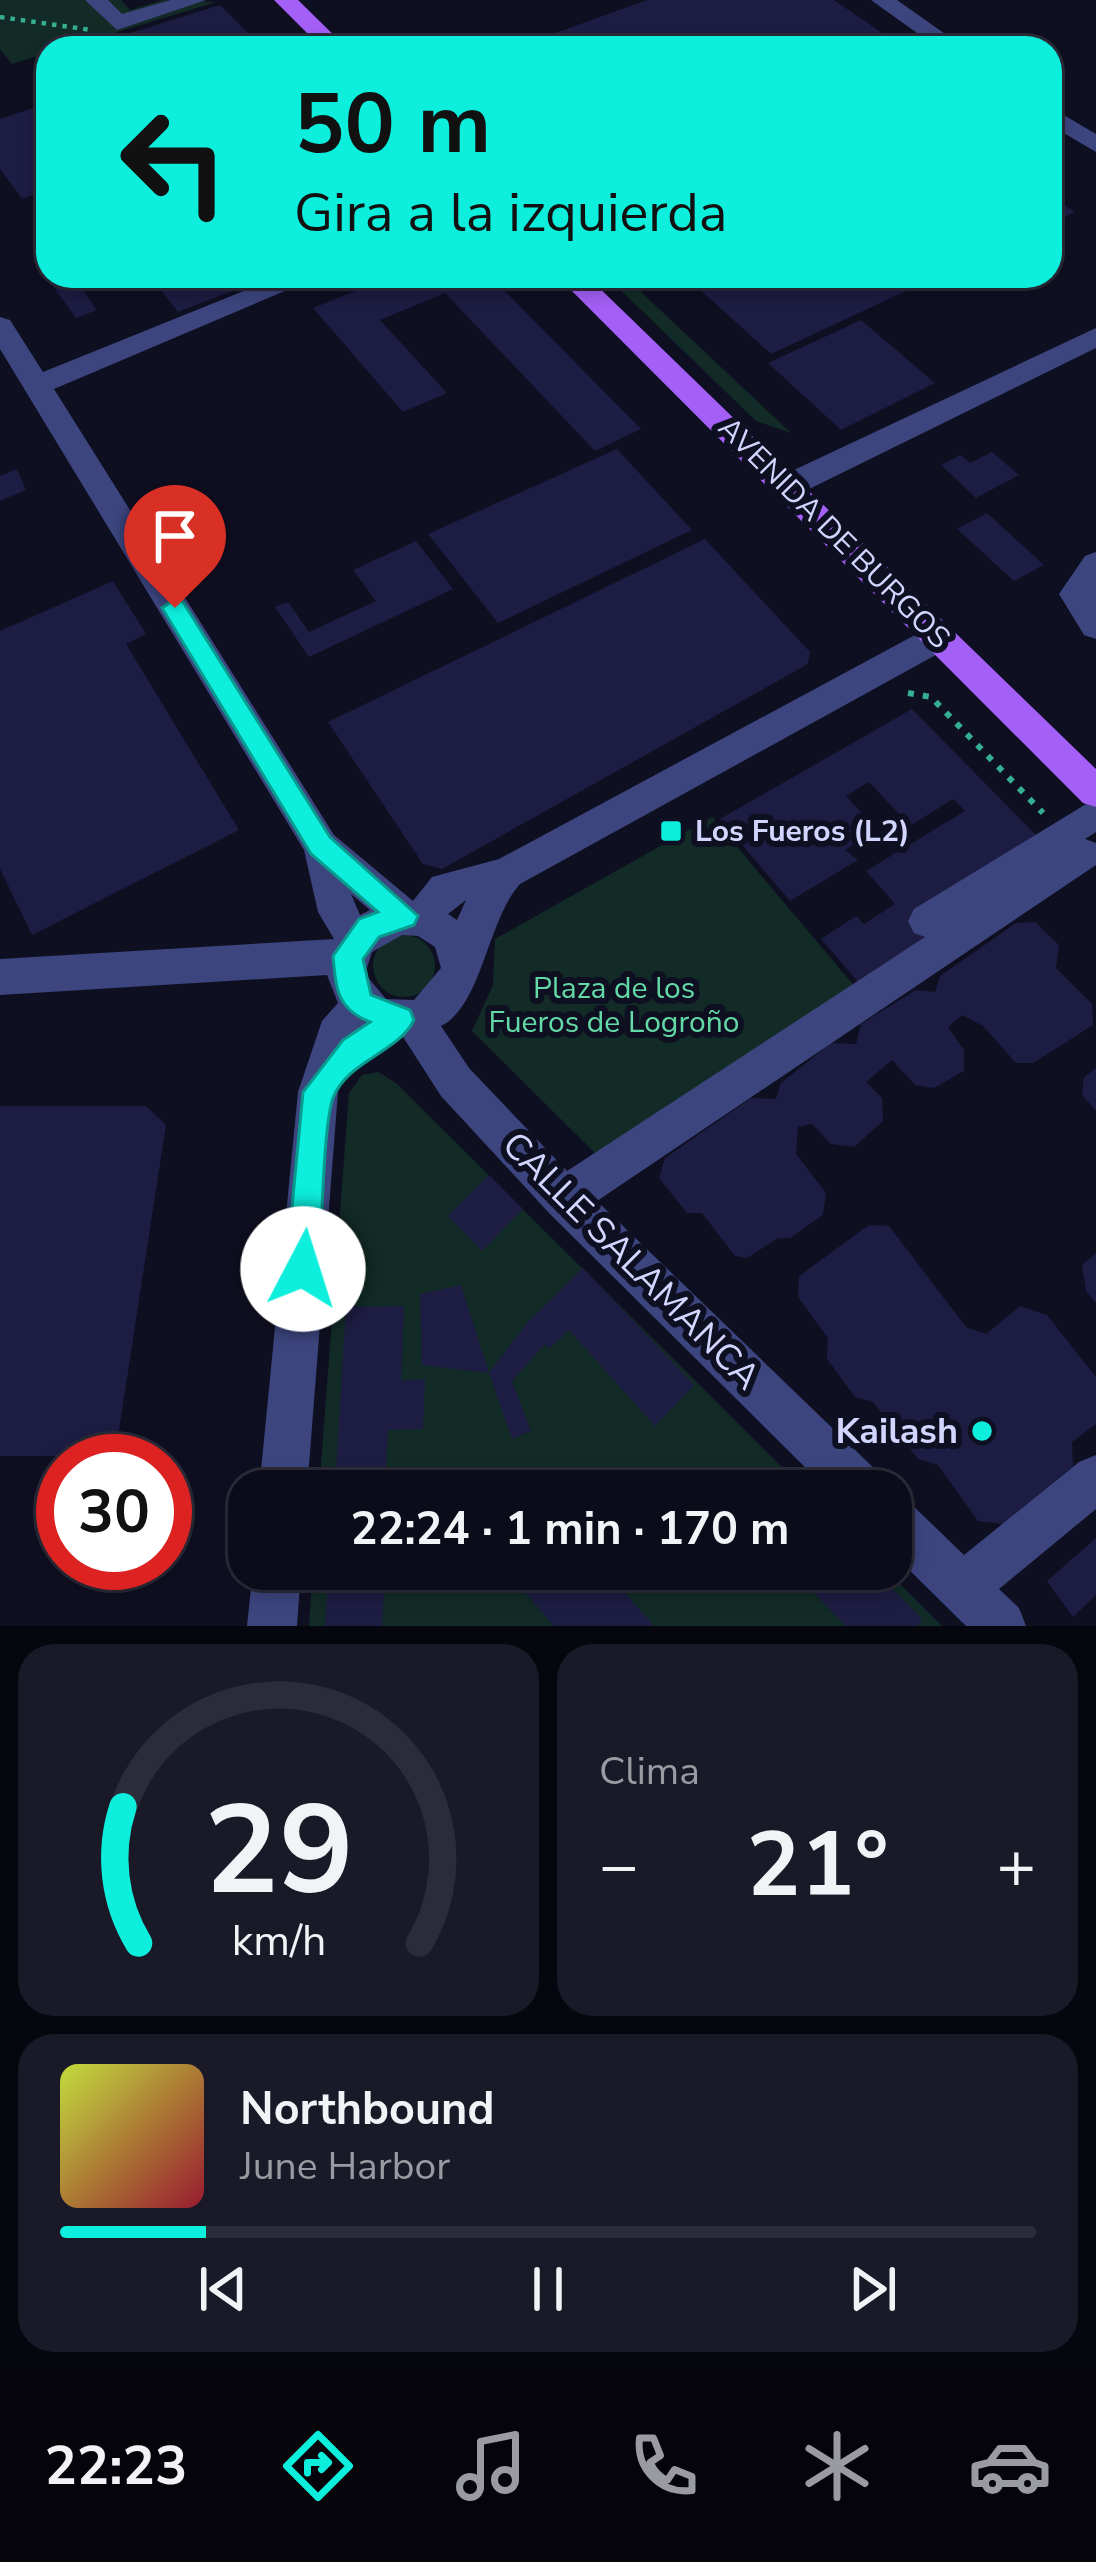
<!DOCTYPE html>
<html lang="es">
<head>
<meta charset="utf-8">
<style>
  :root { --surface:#0b0b1a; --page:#191927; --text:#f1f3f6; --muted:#9a9ba2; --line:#2b2b39; --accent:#0deedd }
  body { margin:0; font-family:"Nunito Sans",sans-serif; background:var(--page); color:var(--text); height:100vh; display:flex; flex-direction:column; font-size:45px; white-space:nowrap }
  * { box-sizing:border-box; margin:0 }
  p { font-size:39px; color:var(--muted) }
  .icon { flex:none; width:66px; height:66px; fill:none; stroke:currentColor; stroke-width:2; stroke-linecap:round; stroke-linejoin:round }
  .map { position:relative; height:1626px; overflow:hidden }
  .drawer { display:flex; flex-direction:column; gap:18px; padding:18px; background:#06060e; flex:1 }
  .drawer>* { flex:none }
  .hud { position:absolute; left:36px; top:36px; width:1026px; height:252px; border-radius:36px; box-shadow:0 6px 18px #0003,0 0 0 3px var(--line); background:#0deedd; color:#111; overflow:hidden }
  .speed { position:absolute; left:36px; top:1434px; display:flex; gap:24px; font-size:60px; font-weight:700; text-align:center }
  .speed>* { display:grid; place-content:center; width:156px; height:156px; border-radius:50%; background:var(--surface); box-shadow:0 6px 18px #0003,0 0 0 3px var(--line); line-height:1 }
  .speed .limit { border:18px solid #d22; background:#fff; color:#111 }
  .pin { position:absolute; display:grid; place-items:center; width:102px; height:102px; color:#fff; margin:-123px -51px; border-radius:50% 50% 50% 0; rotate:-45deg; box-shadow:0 0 12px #0007 }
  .pin .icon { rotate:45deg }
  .me { position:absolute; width:132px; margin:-66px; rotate:5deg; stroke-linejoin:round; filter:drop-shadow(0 0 9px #0008) }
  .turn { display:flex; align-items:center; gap:42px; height:252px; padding:0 60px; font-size:54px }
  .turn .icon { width:156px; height:156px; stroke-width:2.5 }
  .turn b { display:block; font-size:84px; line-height:102px }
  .big { font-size:90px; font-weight:700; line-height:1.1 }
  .drawer .widget { flex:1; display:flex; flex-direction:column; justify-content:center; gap:18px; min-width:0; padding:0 42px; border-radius:36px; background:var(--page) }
  .drawer .dial { align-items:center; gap:0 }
  .dial svg { height:312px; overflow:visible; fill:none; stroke:var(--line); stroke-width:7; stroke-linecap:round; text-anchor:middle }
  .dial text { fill:var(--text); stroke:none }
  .song { display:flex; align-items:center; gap:36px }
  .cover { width:144px; height:144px; border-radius:18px; background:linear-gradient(135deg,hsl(70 70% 55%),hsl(350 70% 35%)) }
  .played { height:12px; border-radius:6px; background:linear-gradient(90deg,var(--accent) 15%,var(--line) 15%) }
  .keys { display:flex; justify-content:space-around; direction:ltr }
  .heat { display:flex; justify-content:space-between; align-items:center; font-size:66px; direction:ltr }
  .drawer .tiles { flex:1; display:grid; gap:18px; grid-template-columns:1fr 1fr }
  .widget:last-child { grid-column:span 2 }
  .trip { position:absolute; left:228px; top:1470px; width:684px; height:120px; border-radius:36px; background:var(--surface); box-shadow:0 6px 18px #0003,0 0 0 3px var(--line); font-weight:700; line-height:120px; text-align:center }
  .tab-bar { display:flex; height:192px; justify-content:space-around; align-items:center; background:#04040a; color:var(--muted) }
  .tab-bar .icon { width:84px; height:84px }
  .tab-bar .selected { color:var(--accent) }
  .tab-bar b { font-size:54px; color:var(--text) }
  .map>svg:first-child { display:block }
  .green { fill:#122b26 }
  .building { fill:#1d1c42 }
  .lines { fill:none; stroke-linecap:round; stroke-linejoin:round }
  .path-far1 { stroke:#35ae91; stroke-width:4.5; stroke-dasharray:4.5 6; stroke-linecap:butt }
  .path { stroke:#35ae91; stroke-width:6; stroke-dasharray:6 9; stroke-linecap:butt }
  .minor { fill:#3c457e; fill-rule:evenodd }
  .major { fill:#a45ff6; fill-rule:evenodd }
  .route { fill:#0deedd; stroke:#089b90; stroke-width:3 }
  .poi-dot { fill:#0deedd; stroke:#0f0f22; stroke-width:4.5 }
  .labels { text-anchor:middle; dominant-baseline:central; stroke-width:12; stroke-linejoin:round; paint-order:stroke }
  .street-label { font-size:30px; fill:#d2d5fd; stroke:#0f0f22 }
  .poi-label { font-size:30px; font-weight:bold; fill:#d2d5fd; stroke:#0f0f22; text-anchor:start }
  .park-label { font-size:30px; fill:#62d9a6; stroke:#0f0f22 }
  .near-street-label { font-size:36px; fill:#d2d5fd; stroke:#0f0f22 }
  .near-poi-label { font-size:36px; font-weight:bold; fill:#d2d5fd; stroke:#0f0f22; text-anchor:end }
</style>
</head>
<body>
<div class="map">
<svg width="1096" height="1626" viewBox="0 0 1096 1626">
  <rect width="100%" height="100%" fill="#0f0f22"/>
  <path class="green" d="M0 0H121L130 10 163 0 216 2 65 48H48V53L12 64 0 49Z
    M606 276H624L791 433 756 421Z
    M712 817 856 988 595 1153 472 1031 493 985 495 939Z
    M373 966a31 31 0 1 1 62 0a31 31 0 1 1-62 0Z
    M378 1072 396 1083 806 1491H319L349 1093 362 1075Z
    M313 1569H885L942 1626H309Z"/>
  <path class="building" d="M647 0H834L904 48H514Z
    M220 5 263 48H132L121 36Z
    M48 103V189L22 199 0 169V119Z
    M1050 194 1075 212 1050 224Z
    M48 269V276H73L97 310 76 318 42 271Z
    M150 276H271L178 312Z
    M393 276H490L641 429 595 451 445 293 380 320 447 393 403 412 313 308Z
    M685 276H938L771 354Z
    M861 320 935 383 841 430 768 363Z
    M617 449 692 530 498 623 428 534Z
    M992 452 1019 475 976 498 941 465 961 455 970 463Z
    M17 469 26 490 0 501V476Z
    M987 513 1044 565 1014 581 957 529Z
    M705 539 810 652 808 664 442 869 423 864 328 722Z
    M416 541 453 589 309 657 275 607 288 602 309 632 376 601 353 570Z
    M113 581 146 634 126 644 239 830 32 935 0 869V631Z
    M912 709 1040 839 910 921 932 946 866 991 821 939 856 916 864 924 895 904 866 871 965 811 953 799 910 826 869 782 846 796 871 823 858 831 864 838 845 850 858 860 790 901 720 819Z
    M1035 922 1059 945 1056 968 1092 1004 1093 1025 1033 1063H1016L983 1026 962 1015 948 1027 964 1050V1071L934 1088 915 1085 892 1060 866 1082 882 1098 883 1121 854 1147 831 1144 812 1124 798 1127 796 1154 826 1193 823 1215 790 1238H778L747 1258 735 1256 702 1213H687L659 1178 665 1158 751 1098 776 1099 781 1083 831 1043 856 1044 861 1024 916 990 935 992 940 976 1016 923Z
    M1096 1068V1111L1082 1095 1084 1077Z
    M0 1106H146L166 1125 115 1456H0Z
    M489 1175 523 1209 482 1251 448 1216Z
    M869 1225 889 1226 966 1327 986 1334 1020 1306 1047 1315 1096 1377V1424L1072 1442 1073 1466 1003 1524 978 1521 938 1465 918 1459 873 1402 855 1397 827 1359 828 1338 798 1297 799 1276Z
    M1096 1253V1303L1086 1291 1082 1265Z
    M583 1268 694 1385 655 1426 569 1330 549 1349 545 1344 512 1381 531 1431 512 1439 489 1373 422 1365 420 1294 461 1285 489 1373 527 1323Z
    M404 1306 401 1380 425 1379 423 1429 388 1430 386 1469 336 1470 346 1307Z
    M1096 1538V1595L1073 1617 1047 1581Z
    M329 1569H385L382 1626H325Z
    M529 1569H604L654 1626H554L517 1583Z
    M753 1569H873L922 1619 917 1626H846L793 1571 776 1594Z"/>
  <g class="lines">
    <path class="path-far1" d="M0 17 91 30"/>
    <path class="path" d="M908 693 931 697 1043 813"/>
    <path class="minor" d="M85 0H108L122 14 171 0H206L117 30Z
      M871 0H897L965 48H938Z
      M1050 107 1096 134V152L1050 125Z
      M281 276H320L54 389 334 835 413 901 432 877 499 859 928 628H952L957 637 952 646 520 884C487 921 482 1006 441 1026L469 1068 567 1171 925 937 914 933 908 921 914 909 1096 798V832L1085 839 1096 843V865L597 1201 880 1474 887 1491H829L549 1213 441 1096 403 1037 366 1029 353 1044 338 1092 307 1491H259L298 1092 322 1021 338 1003 327 975 0 995V959L334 939 318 912 304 850 0 349V317L10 320 43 372ZM351 894 370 910 360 915ZM466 900 457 920 448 914ZM402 935 418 936 435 947 441 968 414 1000 386 999 365 974 372 952Z
      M1096 328V348L799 494H777L773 486 777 478Z
      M1096 552V639L1084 635 1059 594 1085 556Z
      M1096 1455V1509L999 1589 1019 1608 1026 1626H966L891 1552V1494L908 1501 964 1555 1079 1462Z
      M253 1569H301L297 1626H247Z"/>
    <path class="major" d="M274 0H298L347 48H322Z
      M557 276H587L1096 769V807L1083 803Z"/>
  </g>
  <path class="route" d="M175 599 183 602 330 837 418 916 414 925 379 937 363 959 371 995 410 1010 414 1020C399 1052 347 1061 333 1098 323 1126 322 1232 319 1269L314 1281 303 1286 291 1281 286 1269 303 1092 343 1040 370 1022C337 1009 336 989 333 956L359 919 378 912 311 854 162 608Z"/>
  <g class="poi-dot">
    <rect x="659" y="819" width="24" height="24" rx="6"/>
    <circle cx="982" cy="1431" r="12"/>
  </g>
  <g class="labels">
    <g class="street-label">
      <text transform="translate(834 533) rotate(45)">AVENIDA DE BURGOS</text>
    </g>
    <g class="poi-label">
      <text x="695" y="831">Los Fueros (L2)</text>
    </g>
    <g class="park-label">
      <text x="614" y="988">Plaza de los<tspan x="614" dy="34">Fueros de Logroño</tspan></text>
    </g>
    <g class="near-street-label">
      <text transform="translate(631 1261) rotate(45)">CALLE SALAMANCA</text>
    </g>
    <g class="near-poi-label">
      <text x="958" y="1431">Kailash</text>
    </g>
  </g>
</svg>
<div class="speed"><div class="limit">30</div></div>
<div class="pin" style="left:175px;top:608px;background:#d93025"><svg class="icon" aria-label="arrive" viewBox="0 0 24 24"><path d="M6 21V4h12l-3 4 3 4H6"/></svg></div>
<svg class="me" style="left:303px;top:1269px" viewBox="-20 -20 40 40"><circle r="19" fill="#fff"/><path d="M0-13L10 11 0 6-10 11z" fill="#0deedd"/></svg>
<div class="trip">22:24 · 1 min · 170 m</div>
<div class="hud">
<div class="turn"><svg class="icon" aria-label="left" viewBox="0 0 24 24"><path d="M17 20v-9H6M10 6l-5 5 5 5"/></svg><div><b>50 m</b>Gira a la izquierda</div></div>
</div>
</div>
<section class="drawer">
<div class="tiles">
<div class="widget dial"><svg viewBox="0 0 100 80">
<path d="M14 69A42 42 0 1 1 86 69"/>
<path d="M14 69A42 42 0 0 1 10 34" stroke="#0deedd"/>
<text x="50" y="56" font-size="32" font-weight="700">29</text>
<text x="50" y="72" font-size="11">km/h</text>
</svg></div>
<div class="widget"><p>Clima</p>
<div class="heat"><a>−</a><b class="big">21°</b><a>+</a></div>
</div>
<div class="widget">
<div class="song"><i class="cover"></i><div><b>Northbound</b><p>June Harbor</p></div></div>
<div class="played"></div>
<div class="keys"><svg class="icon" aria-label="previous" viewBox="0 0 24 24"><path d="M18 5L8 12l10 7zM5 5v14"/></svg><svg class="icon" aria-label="pause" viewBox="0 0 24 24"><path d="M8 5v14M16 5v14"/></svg><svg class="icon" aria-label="next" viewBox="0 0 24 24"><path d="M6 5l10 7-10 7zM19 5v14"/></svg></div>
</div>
</div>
</section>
<nav class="tab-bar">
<b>22:23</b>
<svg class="icon selected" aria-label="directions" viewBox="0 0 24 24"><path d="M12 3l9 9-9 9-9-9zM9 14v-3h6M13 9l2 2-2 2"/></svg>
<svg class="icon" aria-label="music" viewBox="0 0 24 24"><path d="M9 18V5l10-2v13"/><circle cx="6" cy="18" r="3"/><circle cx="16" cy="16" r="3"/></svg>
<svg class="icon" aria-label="phone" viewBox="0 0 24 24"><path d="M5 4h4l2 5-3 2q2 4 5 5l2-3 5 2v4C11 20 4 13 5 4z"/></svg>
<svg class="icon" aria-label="climate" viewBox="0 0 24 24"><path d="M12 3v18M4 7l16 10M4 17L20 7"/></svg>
<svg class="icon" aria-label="car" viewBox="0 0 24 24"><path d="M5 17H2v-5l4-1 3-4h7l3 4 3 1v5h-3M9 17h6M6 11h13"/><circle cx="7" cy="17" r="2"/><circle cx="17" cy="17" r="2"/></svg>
</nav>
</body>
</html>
